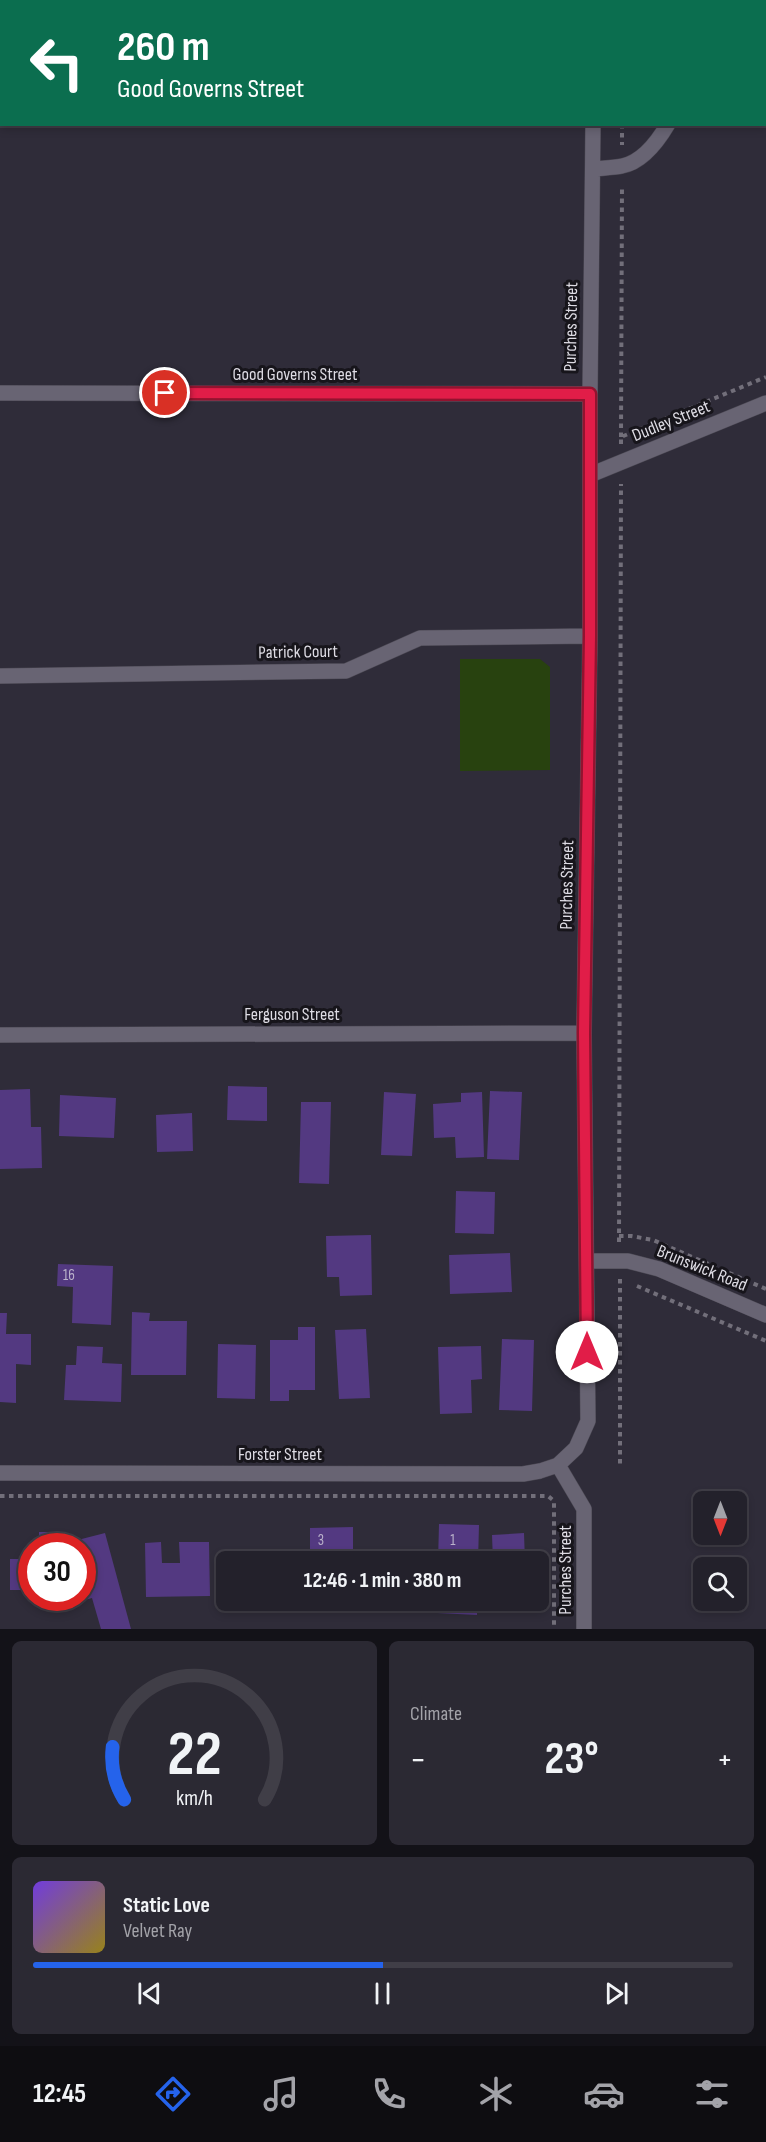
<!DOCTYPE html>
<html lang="en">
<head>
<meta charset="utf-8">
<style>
  :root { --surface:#23212b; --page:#2b2933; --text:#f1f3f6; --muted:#a3a3a9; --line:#403e47; --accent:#2563eb }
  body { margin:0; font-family:"Sofia Sans Condensed",sans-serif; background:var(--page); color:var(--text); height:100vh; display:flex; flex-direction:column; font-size:22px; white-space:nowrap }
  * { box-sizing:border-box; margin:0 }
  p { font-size:20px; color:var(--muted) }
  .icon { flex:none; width:33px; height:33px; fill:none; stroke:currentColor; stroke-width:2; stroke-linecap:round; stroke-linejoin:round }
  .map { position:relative; height:1629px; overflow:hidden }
  .drawer { display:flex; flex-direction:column; gap:12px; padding:12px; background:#131218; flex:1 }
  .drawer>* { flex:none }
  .top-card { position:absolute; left:0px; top:0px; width:766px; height:126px; box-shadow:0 3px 9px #0003,0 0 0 2px var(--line); background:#0b6e4f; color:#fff; overflow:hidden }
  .needle { width:39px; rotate:180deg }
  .fabs { position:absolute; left:693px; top:1491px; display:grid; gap:12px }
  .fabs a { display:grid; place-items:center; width:54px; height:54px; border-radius:9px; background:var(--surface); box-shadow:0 3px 9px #0003,0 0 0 2px var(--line); font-size:30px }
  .speed { position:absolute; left:18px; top:1533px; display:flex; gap:12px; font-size:30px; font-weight:700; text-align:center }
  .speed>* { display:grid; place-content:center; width:78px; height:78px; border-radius:50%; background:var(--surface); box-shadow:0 3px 9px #0003,0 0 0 2px var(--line); line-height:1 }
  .speed .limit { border:9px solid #d22; background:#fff; color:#111 }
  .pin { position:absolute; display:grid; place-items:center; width:51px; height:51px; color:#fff; margin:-26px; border:3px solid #fff; border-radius:50%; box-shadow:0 2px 6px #0007 }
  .me { position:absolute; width:66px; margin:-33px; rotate:0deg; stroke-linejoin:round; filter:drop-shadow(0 0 4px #0008) }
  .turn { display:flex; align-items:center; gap:21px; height:126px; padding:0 18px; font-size:27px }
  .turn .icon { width:78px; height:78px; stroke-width:2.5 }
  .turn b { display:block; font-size:42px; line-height:51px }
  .big { font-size:45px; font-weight:700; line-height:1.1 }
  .drawer .card { flex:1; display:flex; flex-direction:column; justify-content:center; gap:9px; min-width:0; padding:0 21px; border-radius:9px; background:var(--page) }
  .drawer .dial { align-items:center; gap:0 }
  .dial svg { height:156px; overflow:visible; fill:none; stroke:var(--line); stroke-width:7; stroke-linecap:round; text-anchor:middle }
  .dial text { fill:var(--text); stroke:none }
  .song { display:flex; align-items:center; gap:18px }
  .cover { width:72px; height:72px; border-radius:9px; background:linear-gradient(135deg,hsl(260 70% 55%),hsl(50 70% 35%)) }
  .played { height:6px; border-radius:3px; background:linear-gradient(90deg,var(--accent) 50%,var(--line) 50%) }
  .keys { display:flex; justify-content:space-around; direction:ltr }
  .heat { display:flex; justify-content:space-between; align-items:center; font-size:33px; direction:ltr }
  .drawer .tiles { flex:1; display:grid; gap:12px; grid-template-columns:1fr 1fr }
  .card:last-child { grid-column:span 2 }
  .trip { position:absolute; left:216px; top:1551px; width:333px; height:60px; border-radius:9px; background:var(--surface); box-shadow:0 3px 9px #0003,0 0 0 2px var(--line); font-weight:700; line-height:60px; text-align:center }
  .tab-bar { display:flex; height:96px; justify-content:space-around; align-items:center; background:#0e0d11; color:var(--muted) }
  .tab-bar .icon { width:42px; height:42px }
  .tab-bar .active { color:var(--accent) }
  .tab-bar b { font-size:27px; color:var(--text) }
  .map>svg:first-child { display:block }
  .green { fill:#28420f }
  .building { fill:#533981 }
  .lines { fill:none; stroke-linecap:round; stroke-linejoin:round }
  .minor-casing { stroke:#4b4853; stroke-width:16 }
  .path { stroke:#726f7a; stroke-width:4; stroke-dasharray:4.5 4.5; stroke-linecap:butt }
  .minor { stroke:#686473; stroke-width:15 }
  .route-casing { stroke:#92132f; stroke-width:15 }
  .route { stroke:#e11d48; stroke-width:10 }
  .labels { text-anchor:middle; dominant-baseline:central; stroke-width:6; stroke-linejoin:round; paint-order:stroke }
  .number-label { font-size:15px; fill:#bbb3cb }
  .street-label { font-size:18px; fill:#dedce4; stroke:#17151b }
</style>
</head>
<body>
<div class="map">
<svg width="766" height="1629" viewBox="0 0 766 1629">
  <rect width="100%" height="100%" fill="#2f2c39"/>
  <path class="green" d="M460 659H540L550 667V770L460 771Z"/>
  <path class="building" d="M228 1086 267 1087V1121L227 1120Z
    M30 1089 31 1127H41L42 1168 0 1169V1090Z
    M490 1091 522 1092 519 1160 487 1159Z
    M384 1092 416 1094 412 1156 381 1155Z
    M482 1092 484 1157 456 1158 455 1137 434 1138 433 1104 461 1102V1093Z
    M60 1095 116 1098 114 1138 59 1136Z
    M301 1102H331L329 1184 299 1183Z
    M192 1113 193 1151 157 1152 156 1115Z
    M456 1191 495 1192 494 1234 455 1233Z
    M371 1235 372 1295 340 1296 339 1277H327L326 1236Z
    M510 1253 512 1292 450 1294 449 1255Z
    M58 1264 113 1266 111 1325 72 1323 73 1287 57 1286Z
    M132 1312 150 1313 149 1321H187L186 1375H131Z
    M0 1313H7L6 1334H31V1365L16 1364V1403L0 1402Z
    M298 1327H315V1390H289V1401H270V1340H298Z
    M366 1329 370 1398 339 1399 335 1330Z
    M502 1339 534 1340 532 1411 499 1410Z
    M218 1344 256 1345 255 1399 217 1398Z
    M77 1346 103 1347 102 1363 122 1364 121 1402 64 1400 66 1365H76Z
    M481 1346 482 1379 471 1380 472 1413 440 1414 438 1347Z
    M439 1524 479 1525 478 1562H438Z
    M353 1527V1562H310V1528Z
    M39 1532H64V1546H39Z
    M105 1533 131 1629H101L92 1598 85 1600 82 1589V1546H71L70 1542Z
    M524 1533 525 1562H493L492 1535Z
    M161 1542 162 1563H180L179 1542H209L210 1596 146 1597 145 1543Z
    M405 1551V1562H372V1552Z
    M10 1559H32V1590H10Z
    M43 1598H65V1608L44 1609Z
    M311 1600H353V1605H311Z
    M437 1600H477V1615L437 1613Z"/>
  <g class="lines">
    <defs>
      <path id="minor" d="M218 0V2
        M594 2V0
        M739 2V0
        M593 169C602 168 613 168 622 166 643 162 658 141 668 124
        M0 393 590 394
        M590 475 766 403
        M0 676 346 671 420 638 590 636
        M0 1035 584 1033
        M587 1261H628L659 1269 766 1315
        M0 1473 523 1474 540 1471 558 1465
        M584 1629V1509L558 1465 576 1448 588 1421 584 1033 590 636V394L593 124"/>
    </defs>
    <use href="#minor" class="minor-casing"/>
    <path class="path" d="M665 2 666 0
      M622 124V145
      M621 437 622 185
      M621 444V437L766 377
      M619 1236H631L653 1240 766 1289
      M619 1242 621 484
      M620 1279V1466
      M637 1286 766 1341
      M0 1496H548L554 1501V1629"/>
    <use href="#minor" class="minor"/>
  </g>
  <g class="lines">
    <defs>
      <path id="route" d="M165 393 590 394V636L584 1033 587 1352"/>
    </defs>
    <use href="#route" class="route-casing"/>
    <use href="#route" class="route"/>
  </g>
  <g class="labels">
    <g class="number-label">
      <text x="69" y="1275">16</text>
      <text x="321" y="1540">3</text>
      <text x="453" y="1540">1</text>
    </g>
    <g class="street-label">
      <text transform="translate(571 327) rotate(-89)">Purches Street</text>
      <text x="295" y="374">Good Governs Street</text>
      <text transform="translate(671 421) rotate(-22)">Dudley Street</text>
      <text transform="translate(298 652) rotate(-1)">Patrick Court</text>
      <text transform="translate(567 885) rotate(-89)">Purches Street</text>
      <text x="292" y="1014">Ferguson Street</text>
      <text transform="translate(702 1268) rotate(22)">Brunswick Road</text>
      <text x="280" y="1454">Forster Street</text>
      <text transform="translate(565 1570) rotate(-90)">Purches Street</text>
    </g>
  </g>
</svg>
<div class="fabs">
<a><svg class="needle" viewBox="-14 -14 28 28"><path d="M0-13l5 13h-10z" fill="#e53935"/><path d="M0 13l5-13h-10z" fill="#a3a3a9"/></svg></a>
<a><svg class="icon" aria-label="search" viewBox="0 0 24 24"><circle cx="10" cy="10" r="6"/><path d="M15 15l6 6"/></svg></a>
</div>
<div class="speed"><div class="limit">30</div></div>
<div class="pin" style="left:165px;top:393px;background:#d93025"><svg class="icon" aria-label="arrive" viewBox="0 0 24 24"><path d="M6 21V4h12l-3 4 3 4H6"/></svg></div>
<svg class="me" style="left:587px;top:1352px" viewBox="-20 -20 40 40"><circle r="19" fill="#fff"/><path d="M0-13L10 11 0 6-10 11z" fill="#e11d48"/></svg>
<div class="trip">12:46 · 1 min · 380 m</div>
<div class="top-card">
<div class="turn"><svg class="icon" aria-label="left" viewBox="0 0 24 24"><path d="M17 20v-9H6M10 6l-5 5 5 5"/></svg><div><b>260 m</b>Good Governs Street</div></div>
</div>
</div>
<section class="drawer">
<div class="tiles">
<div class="card dial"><svg viewBox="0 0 100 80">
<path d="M14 69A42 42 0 1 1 86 69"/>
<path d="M14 69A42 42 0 0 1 8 42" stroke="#2563eb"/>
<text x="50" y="56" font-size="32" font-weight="700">22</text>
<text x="50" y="72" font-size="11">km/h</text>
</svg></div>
<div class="card"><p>Climate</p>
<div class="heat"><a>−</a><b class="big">23°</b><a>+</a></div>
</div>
<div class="card">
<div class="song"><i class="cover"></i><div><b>Static Love</b><p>Velvet Ray</p></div></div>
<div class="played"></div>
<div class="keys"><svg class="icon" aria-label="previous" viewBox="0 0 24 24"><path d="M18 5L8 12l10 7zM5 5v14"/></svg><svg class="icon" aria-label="pause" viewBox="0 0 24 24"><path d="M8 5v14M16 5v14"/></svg><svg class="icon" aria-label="next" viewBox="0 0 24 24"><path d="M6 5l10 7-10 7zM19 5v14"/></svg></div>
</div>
</div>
</section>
<nav class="tab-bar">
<b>12:45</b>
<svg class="icon active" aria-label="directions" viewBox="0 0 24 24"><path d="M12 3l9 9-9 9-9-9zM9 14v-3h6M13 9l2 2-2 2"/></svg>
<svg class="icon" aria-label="music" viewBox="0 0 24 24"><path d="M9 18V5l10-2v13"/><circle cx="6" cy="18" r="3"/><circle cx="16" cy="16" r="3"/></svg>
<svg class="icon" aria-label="phone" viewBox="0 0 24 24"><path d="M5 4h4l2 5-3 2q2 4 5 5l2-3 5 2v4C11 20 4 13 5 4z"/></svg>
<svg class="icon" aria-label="climate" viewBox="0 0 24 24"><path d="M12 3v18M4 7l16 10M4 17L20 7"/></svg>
<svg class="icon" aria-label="car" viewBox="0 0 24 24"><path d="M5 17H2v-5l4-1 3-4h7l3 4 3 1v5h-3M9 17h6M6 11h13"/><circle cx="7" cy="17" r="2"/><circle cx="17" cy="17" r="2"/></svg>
<svg class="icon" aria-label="filters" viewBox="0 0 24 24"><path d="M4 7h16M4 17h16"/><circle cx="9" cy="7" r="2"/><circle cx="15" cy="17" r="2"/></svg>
</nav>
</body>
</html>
